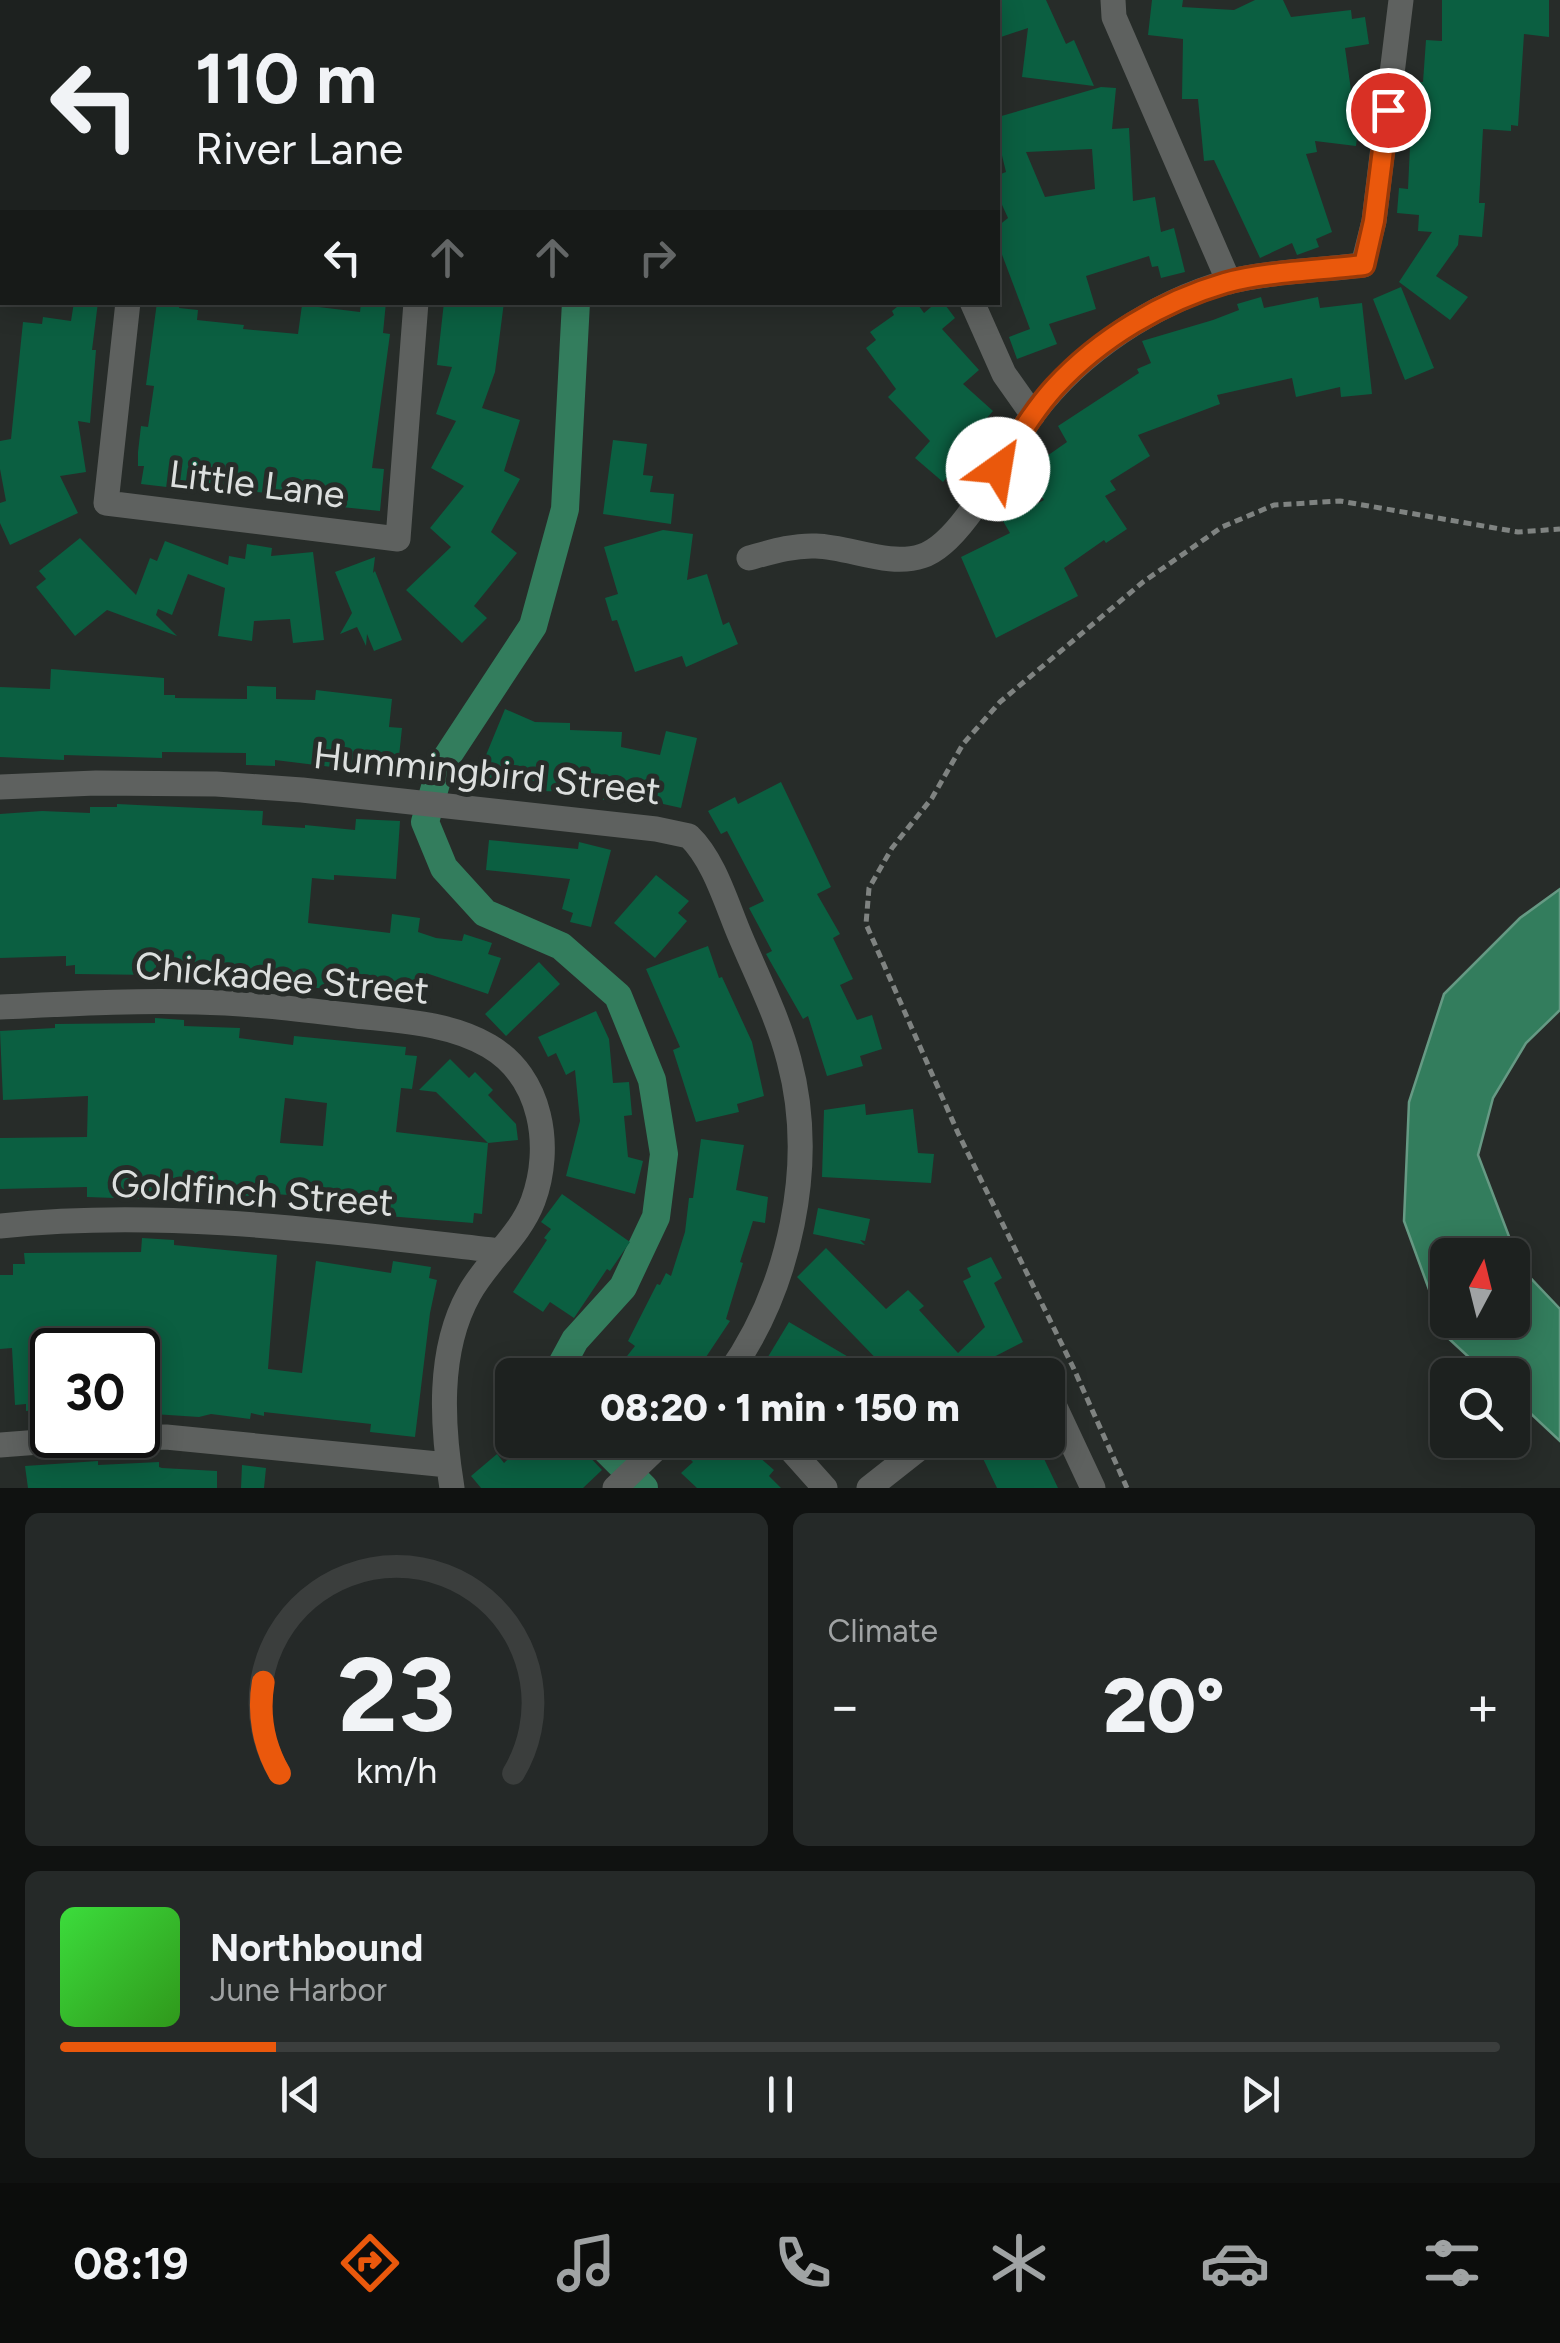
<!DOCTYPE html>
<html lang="en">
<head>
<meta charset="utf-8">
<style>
  :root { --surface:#1d211f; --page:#252928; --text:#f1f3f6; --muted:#a0a3a4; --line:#3b3e3d; --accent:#ea580c }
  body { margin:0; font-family:Figtree,sans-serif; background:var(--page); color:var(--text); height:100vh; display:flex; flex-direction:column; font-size:38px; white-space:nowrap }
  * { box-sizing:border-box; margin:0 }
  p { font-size:32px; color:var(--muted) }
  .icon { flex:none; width:55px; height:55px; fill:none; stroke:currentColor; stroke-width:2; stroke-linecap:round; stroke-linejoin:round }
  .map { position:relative; height:1488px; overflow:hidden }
  .panel { display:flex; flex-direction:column; gap:25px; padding:25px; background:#101211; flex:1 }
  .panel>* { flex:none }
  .hud { position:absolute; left:0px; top:0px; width:1000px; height:305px; box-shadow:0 5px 25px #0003,0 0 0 2px var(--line); background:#1d211f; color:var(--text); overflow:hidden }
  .needle { width:65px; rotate:7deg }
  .buttons { position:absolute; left:1430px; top:1238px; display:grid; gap:20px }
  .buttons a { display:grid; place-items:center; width:100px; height:100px; border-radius:15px; background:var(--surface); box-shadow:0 5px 25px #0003,0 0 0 2px var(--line); font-size:50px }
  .speed { position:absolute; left:30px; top:1328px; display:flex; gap:20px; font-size:50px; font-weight:700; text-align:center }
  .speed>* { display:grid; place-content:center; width:130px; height:130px; border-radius:50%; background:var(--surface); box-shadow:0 5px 25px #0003,0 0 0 2px var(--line); line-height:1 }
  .speed .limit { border:5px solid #111; border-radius:15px; background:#fff; color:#111 }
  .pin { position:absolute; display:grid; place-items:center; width:85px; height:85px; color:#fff; margin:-42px; border:5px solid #fff; border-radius:50%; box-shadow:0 2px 10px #0007 }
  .me { position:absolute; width:110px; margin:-55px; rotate:32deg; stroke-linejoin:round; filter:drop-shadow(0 0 8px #0008) }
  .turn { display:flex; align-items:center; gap:35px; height:210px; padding:0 30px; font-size:45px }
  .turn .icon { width:130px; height:130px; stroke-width:2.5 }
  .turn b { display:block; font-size:70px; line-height:85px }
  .lanes { display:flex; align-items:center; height:95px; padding:0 30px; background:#0003; justify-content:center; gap:50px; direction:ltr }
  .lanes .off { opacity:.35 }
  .big { font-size:75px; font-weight:800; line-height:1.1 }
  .panel .tile { flex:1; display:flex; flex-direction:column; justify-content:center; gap:15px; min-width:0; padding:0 35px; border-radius:15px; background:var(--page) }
  .panel .dial { align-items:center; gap:0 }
  .dial svg { height:260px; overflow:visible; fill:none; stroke:var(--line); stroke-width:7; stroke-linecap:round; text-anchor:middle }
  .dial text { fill:var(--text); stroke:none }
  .song { display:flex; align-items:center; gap:30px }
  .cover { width:120px; height:120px; border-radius:15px; background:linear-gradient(135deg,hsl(120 70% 55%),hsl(110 70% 35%)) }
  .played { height:10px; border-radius:5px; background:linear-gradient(90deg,var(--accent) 15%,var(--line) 15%) }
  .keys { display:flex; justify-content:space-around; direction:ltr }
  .heat { display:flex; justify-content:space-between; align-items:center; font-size:55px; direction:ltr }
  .panel .tiles { flex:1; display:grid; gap:25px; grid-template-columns:1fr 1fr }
  .tile:last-child { grid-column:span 2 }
  .trip { position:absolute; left:495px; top:1358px; width:570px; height:100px; border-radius:15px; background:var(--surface); box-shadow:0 5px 25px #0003,0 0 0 2px var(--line); font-weight:800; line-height:100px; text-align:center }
  .tabs { display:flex; height:160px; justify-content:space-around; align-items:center; background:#0c0d0c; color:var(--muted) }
  .tabs .icon { width:70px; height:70px }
  .tabs .selected { color:var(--accent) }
  .tabs b { font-size:45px; color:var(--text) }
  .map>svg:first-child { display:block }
  .water { fill:#337d5d; stroke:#669a84; stroke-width:2.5; fill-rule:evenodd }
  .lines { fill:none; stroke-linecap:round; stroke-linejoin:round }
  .canal { stroke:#337d5d; stroke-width:28 }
  .building { fill:#0b5f41; fill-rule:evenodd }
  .path { stroke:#7f8381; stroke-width:5; stroke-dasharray:8 5; stroke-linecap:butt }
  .minor { stroke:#5e615f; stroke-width:25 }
  .route-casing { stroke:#983908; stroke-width:25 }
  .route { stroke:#ea580c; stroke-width:18 }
  .labels { text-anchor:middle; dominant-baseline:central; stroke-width:10; stroke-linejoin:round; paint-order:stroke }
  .street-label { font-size:38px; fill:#dcdfde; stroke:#272c29 }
</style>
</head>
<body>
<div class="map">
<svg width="1560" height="1488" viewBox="0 0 1560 1488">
  <rect width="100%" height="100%" fill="#272c29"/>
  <path class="water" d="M1560 889V1010L1526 1043 1493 1098 1478 1155 1521 1268 1560 1309V1441L1513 1397 1512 1375H1488L1446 1336 1404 1221 1409 1102 1444 994 1520 918ZM1448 1255H1512V1320H1448Z"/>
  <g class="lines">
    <path class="canal" d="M588 2V0
      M556 1375 575 1340 623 1287 656 1217 664 1154 652 1080 618 996 561 946 485 913 444 868 425 822 441 766 533 626 565 509 576 302
      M596 1440 644 1488"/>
  </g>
  <path class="building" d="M998 0H1046L1066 44 1074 40 1094 86 1022 77 1028 28 998 38Z
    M1152 0H1183L1182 7 1234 10 1255 0H1283L1291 17 1351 10 1352 19 1365 17 1369 44 1345 48 1353 104 1361 105 1356 146 1315 141 1317 152 1306 154 1332 232 1316 239 1319 247 1297 255 1292 243 1260 258 1214 160 1204 161 1198 99H1182L1183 39 1148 35Z
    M1442 0H1549V37L1524 34 1518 126 1511 125V131L1483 129 1479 203H1485L1482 237 1459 235 1458 245 1436 276 1468 297 1450 320 1399 282 1432 232 1418 231 1419 215 1397 213 1399 188 1408 189 1413 82H1423L1426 40 1442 41Z
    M1101 87 1116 88 1112 129 1129 128 1133 201 1155 197 1161 232 1174 228 1185 272 1161 278 1158 266 1152 267 1149 256 1086 276 1096 309 1049 324 1057 344 1017 359 1009 337 1030 329 998 244V226L1008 218 998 196V175L1006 172 998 139V117ZM1092 149 1095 189 1045 197 1026 152Z
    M1401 287 1434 368 1405 380 1373 299Z
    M1261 297 1264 308 1318 297 1320 308 1362 303 1372 394 1341 397 1340 387 1296 397 1292 378 1217 395 1220 404 1138 435 1150 456 1110 481 1116 490 1105 496 1127 529 1106 543 1104 540 1064 568 1078 596 996 638 961 557 1010 533 1003 521 1044 500 1031 481 1044 473 1037 463 1067 442 1058 426 1139 373 1137 369 1151 363 1142 341 1213 320 1239 310 1237 304Z
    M74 302H98L92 350H96L90 423 78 421 86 472 60 476 78 513 10 545 0 523V503L6 501 0 469V441L11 439 23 322 42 324 43 317 71 321Z
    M157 302H180L179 308 198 310 197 320 244 325 243 329 298 334 302 305 360 312 361 302H386L383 333 390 334 372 468 384 469 380 511 332 506 333 496 267 488V493L219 488 218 493 141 484 144 466H138V452L141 426 148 427 154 386 146 385Z
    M444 302H504L495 372 482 408 520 420 504 471 520 479 491 532 517 553 474 606 487 618 462 643 406 590 451 547 430 528 464 486 431 468 456 421 436 414 452 367 437 365Z
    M903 302H916L924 313 937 302H943L955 318 942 329 979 370 963 384 993 411 978 428 985 434 980 440 986 446 972 462 966 456 943 482 915 458 930 441 888 397 896 389 866 348 876 340 870 332 894 315 892 311Z
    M613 440 647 444 643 475 653 476 650 492 674 494 671 524 603 514Z
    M663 530 693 534 687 580 707 574 723 625 729 622 738 644 686 667 682 656 635 672 617 620 612 621 605 598 618 594 604 547Z
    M80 538 136 595 150 558 157 561 165 541 228 565 229 556 245 559 247 544 272 548 271 556 313 552 324 640 293 643 290 619 254 621 252 641 218 636 225 588 188 574 172 615 158 609 156 615 177 636 107 610 75 636 36 587 46 579 39 571Z
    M375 557 373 573 375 571 402 640 374 651 367 634 366 646 357 627 340 634 352 613 335 572Z
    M51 669 164 678V695H175V698L247 699V686L276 687V699L315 700 316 690 392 699 389 727 402 728 397 775 275 760V766L246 765V753L162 752V758L64 755V760L0 757V687L50 689Z
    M505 709 535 722 570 723V730L622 732 621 747 660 755 666 731 697 738 681 808 650 801 603 800V794L592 792 536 791V781L477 777Z
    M781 782 831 887 817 894 840 934 833 938 853 979 840 985 857 1020 872 1015 882 1049 860 1056 863 1066 827 1076 808 1016 803 1019 766 954 772 951 749 908 764 901 727 831 721 834 708 811 735 797 738 804Z
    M117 804 263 811 262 825 305 828V825L355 830 356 819 400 821 396 879 334 875V880L312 878 308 923 390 933 392 914 420 918 418 932 436 938 462 941 464 934 492 943 488 954 501 958 488 994 426 973 425 986 412 984 411 992 351 985 350 991 285 985 286 979 217 970 218 965 156 960V975L75 974V965L66 966V956L0 958V814L42 811 90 813V807H117Z
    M489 840 578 849 579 842 611 850 591 927 570 922 573 913 562 909 570 879 486 870Z
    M656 875 689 901 678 913 687 921 655 958 614 923Z
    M708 946 719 978 722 977 752 1042 764 1096 737 1104 739 1112 696 1122 673 1050 680 1047 646 969Z
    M539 962 560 984 506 1036 485 1014Z
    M596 1011 609 1039 613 1083 629 1082 632 1115 624 1116 628 1157 643 1161 635 1194 566 1176 580 1121 575 1070 566 1075 556 1053 548 1057 538 1037Z
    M155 1018 184 1020V1026L240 1028 239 1038 293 1045 294 1036 406 1047 405 1055 417 1056 412 1089 401 1088 396 1132 488 1143 436 1092 419 1090 450 1059 469 1078 475 1072 493 1090 488 1095 516 1124 518 1140 488 1143 482 1214 474 1213 473 1223 363 1214V1207L352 1206 353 1200 275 1194 274 1198 171 1190 170 1200 87 1197V1187L0 1189V1138L87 1137 88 1096 3 1100 0 1031 55 1028V1024L155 1023ZM285 1098 327 1103 323 1146 280 1143Z
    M865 1104 866 1115 913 1109 918 1153 934 1154 931 1183 822 1177 824 1110Z
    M701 1139 744 1145 736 1190 768 1197 765 1223 753 1221 740 1262 743 1263 726 1319 730 1321 694 1375H612L635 1346 628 1341 657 1284 660 1285 666 1273 671 1276 685 1232 689 1198H693Z
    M562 1194 630 1242 610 1271 607 1269 574 1318 550 1302 543 1312 513 1292 547 1240 544 1238 551 1229 541 1222Z
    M818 1208 870 1219 865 1241 860 1240 865 1245 813 1234Z
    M142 1238 174 1240V1245L277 1255 268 1369 302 1373 316 1261 391 1273 393 1261 431 1267 429 1278 437 1280 430 1313 415 1437 370 1432 371 1424 264 1412V1416L251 1413 250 1419 211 1414 199 1417 138 1413V1350H51L52 1409 26 1411V1404L15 1405 12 1348 0 1349V1275H13V1264H25L24 1253 141 1252Z
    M826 1248 886 1309 908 1290 924 1306 919 1310 958 1353 985 1327 963 1281 971 1277 967 1268 991 1257 1002 1278 994 1283 1023 1342 988 1360 975 1372 978 1375H892L797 1277Z
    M789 1322 879 1375H757Z
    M528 1440H563L580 1457 585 1452 602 1470 583 1488H481L471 1476 497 1454 504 1463Z
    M696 1440H740L774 1470 769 1476 781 1488H697L681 1473 693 1462 684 1453Z
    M989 1440H1035L1058 1488H997L978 1448Z
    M98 1461V1465L159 1462V1467L162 1468 217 1471V1488H28L25 1466Z
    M242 1465 266 1468 264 1488H241Z"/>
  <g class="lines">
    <path class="path" d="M1127 1488 1073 1367 958 1133 866 924 869 888 892 848 932 798 963 744 1000 702 1143 582 1222 527 1274 505 1340 501 1518 532 1560 529"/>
    <path class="minor" d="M321 0 323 2
      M837 0 838 2
      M1113 0 1114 17 1229 282
      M164 2V0
      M128 302 106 503 398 539 416 302
      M972 302 1004 374 1033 415
      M749 558C771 552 793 545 816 546 850 547 889 567 922 556 964 543 1007 449 1034 413 1080 352 1153 303 1227 282 1266 272 1322 270 1363 265L1374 221 1401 0
      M0 787 96 783 216 784 302 790 656 829 689 836C715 861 727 906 741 938 758 978 778 1018 789 1060 817 1164 790 1288 728 1375
      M0 1007C66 1004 132 1000 197 1002 251 1003 304 1010 356 1016 401 1021 450 1023 489 1046 542 1077 553 1147 533 1201 520 1236 487 1261 469 1294 437 1351 442 1426 452 1488
      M0 1226C167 1208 333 1232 500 1251
      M1048 1392 1093 1488
      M782 1440 825 1488
      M0 1445 92 1438 166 1437 448 1465
      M615 1488 665 1440
      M869 1488 930 1440"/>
  </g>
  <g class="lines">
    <defs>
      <path id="route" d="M998 469C1016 441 1033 411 1055 387 1100 338 1163 301 1225 283 1262 272 1323 270 1364 265L1374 221 1388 110"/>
    </defs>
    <use href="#route" class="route-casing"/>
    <use href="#route" class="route"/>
  </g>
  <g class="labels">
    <g class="street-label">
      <text transform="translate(257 484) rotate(7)">Little Lane</text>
      <text transform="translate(487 773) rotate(6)">Hummingbird Street</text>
      <text transform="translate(282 978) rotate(5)">Chickadee Street</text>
      <text transform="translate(252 1193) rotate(4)">Goldfinch Street</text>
    </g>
  </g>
</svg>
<div class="buttons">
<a><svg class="needle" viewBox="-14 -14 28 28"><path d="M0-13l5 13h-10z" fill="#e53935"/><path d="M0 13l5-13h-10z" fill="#a0a3a4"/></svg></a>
<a><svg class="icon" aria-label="search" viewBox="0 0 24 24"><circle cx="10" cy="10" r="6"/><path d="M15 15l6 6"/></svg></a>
</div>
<div class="speed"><div class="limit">30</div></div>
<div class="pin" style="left:1388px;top:110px;background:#d93025"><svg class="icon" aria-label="arrive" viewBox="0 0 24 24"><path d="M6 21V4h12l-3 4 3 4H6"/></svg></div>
<svg class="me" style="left:998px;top:469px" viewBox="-20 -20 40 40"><circle r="19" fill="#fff"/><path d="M0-13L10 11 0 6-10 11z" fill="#ea580c"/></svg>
<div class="trip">08:20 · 1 min · 150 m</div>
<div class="hud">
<div class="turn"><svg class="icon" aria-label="left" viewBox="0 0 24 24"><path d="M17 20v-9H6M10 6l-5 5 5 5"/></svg><div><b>110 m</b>River Lane</div></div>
<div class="lanes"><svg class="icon" aria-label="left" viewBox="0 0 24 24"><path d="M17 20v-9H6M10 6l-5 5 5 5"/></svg><svg class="icon off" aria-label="ahead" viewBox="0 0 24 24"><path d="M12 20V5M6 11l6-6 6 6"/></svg><svg class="icon off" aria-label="ahead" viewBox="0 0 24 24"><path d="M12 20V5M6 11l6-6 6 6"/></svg><svg class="icon off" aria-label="right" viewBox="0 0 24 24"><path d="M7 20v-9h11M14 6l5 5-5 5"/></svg></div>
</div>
</div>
<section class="panel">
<div class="tiles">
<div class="tile dial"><svg viewBox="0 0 100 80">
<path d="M14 69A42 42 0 1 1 86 69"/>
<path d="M14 69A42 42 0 0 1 9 41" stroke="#ea580c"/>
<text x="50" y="56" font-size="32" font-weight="700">23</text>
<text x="50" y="72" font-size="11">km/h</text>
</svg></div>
<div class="tile"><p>Climate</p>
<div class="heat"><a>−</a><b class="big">20°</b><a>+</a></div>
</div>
<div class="tile">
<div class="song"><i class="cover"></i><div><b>Northbound</b><p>June Harbor</p></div></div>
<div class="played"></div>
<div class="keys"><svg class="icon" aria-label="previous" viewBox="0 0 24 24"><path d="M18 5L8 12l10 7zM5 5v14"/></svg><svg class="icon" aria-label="pause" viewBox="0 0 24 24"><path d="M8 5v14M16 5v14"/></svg><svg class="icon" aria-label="next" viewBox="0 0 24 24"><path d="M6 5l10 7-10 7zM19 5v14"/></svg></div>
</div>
</div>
</section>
<nav class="tabs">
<b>08:19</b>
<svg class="icon selected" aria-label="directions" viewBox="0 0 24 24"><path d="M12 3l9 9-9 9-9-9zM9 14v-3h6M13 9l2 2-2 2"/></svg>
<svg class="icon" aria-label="music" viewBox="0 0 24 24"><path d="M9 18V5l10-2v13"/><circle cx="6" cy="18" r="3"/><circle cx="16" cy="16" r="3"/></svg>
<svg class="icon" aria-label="phone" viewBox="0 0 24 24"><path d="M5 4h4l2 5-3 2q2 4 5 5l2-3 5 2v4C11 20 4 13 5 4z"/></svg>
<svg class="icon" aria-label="climate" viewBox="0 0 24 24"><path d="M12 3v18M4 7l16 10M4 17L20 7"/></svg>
<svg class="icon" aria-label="car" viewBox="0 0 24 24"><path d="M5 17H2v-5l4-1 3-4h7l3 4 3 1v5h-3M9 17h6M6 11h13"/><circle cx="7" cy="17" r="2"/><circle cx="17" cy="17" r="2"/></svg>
<svg class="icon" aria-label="filters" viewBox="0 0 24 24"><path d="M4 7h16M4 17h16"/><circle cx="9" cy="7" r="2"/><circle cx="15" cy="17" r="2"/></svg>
</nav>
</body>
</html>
